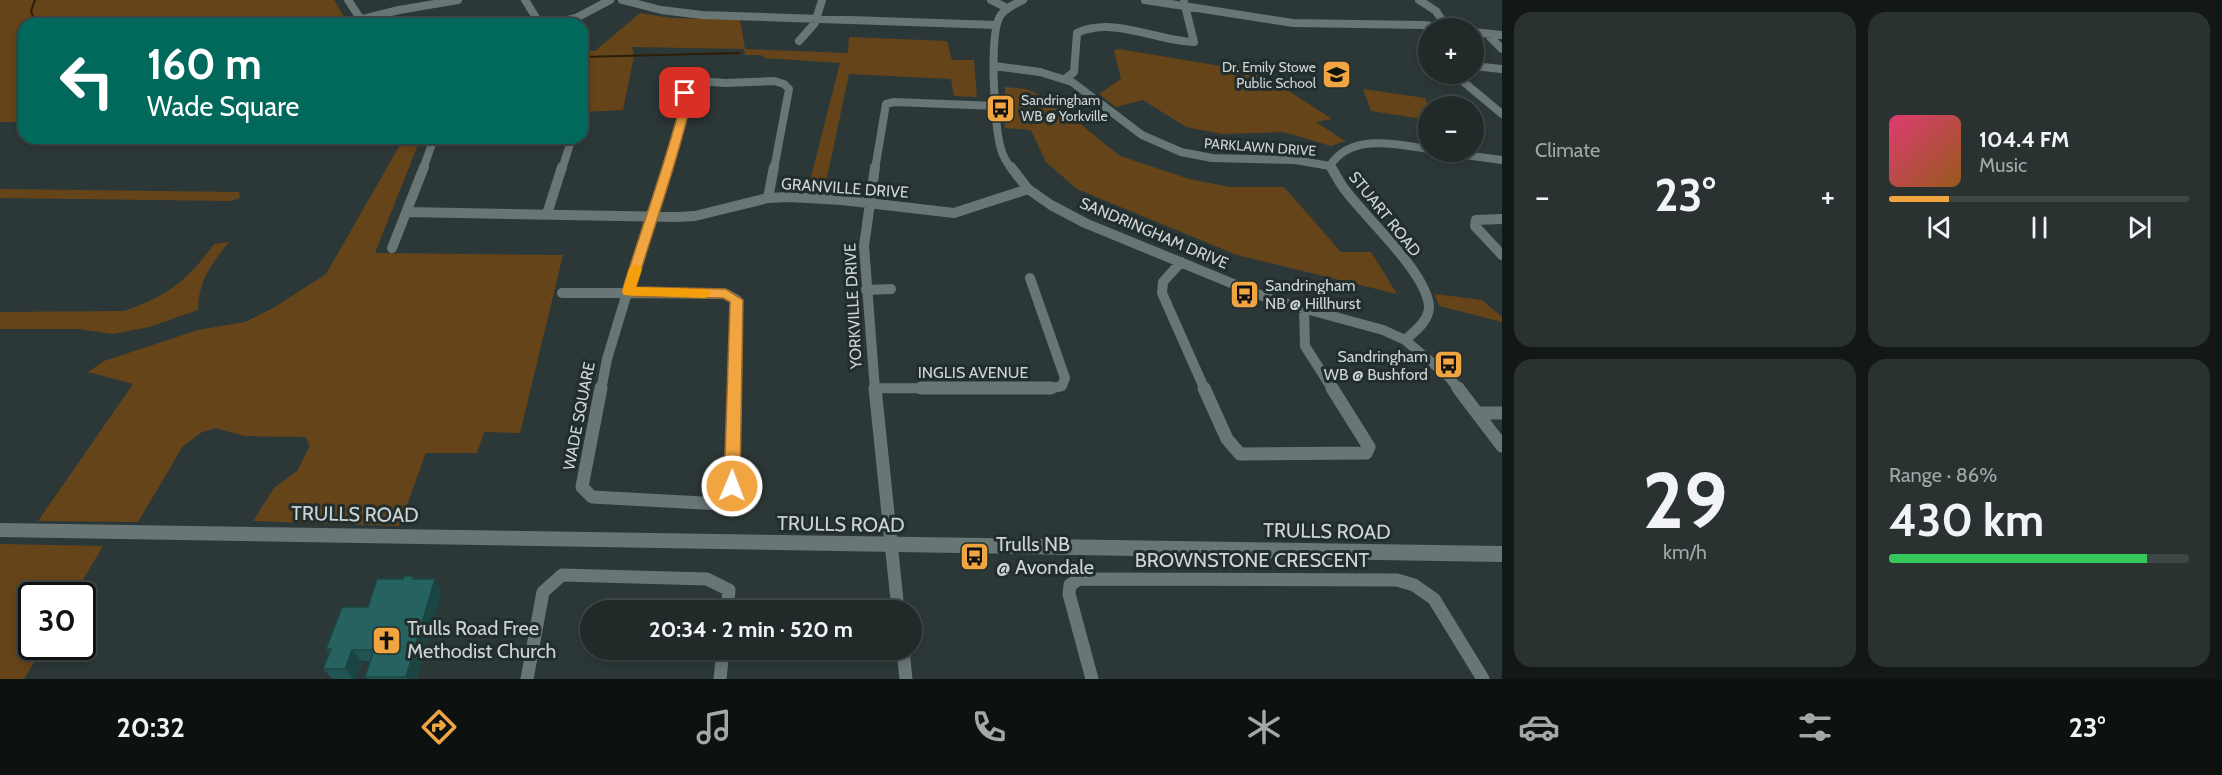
<!DOCTYPE html>
<html lang="en">
<head>
<meta charset="utf-8">
<style>
  :root { --surface:#212a29; --page:#293231; --text:#f1f3f6; --muted:#a2a7a8; --line:#3e4646; --accent:#f1a540 }
  body { margin:0; font-family:Cabin,sans-serif; background:var(--page); color:var(--text); height:100vh; display:flex; flex-direction:column; font-size:22px; white-space:nowrap }
  * { box-sizing:border-box; margin:0 }
  p { font-size:20px; color:var(--muted) }
  .icon { flex:none; width:33px; height:33px; fill:none; stroke:currentColor; stroke-width:2; stroke-linecap:round; stroke-linejoin:round }
  .map { position:relative; flex:1; overflow:hidden }
  .side { display:flex; flex-direction:column; gap:12px; padding:12px; background:#121717; width:720px }
  .side>* { flex:none }
  .guide { position:absolute; left:18px; top:18px; width:570px; height:126px; border-radius:18px; box-shadow:0 3px 9px #0003,0 0 0 2px var(--line); background:#00695c; color:#fff; overflow:hidden }
  .buttons { position:absolute; left:1418px; top:18px; display:grid; gap:12px }
  .buttons a { display:grid; place-items:center; width:66px; height:66px; border-radius:50%; background:var(--surface); box-shadow:0 3px 9px #0003,0 0 0 2px var(--line); font-size:30px }
  .speed { position:absolute; left:18px; top:582px; display:flex; gap:12px; font-size:30px; font-weight:700; text-align:center }
  .speed>* { display:grid; place-content:center; width:78px; height:78px; border-radius:50%; background:var(--surface); box-shadow:0 3px 9px #0003,0 0 0 2px var(--line); line-height:1 }
  .speed .limit { border:3px solid #111; border-radius:9px; background:#fff; color:#111 }
  .pin { position:absolute; display:grid; place-items:center; width:51px; height:51px; color:#fff; margin:-26px; border-radius:12px; box-shadow:0 3px 9px #0006 }
  .me { position:absolute; width:66px; margin:-33px; rotate:1deg; stroke-linejoin:round; filter:drop-shadow(0 0 4px #0008) }
  .turn { display:flex; align-items:center; gap:21px; height:126px; padding:0 30px; font-size:27px }
  .turn .icon { width:78px; height:78px; stroke-width:2.5 }
  .turn b { display:block; font-size:42px; line-height:51px }
  .big { font-size:45px; font-weight:700; line-height:1.1 }
  .side .card { flex:1; display:flex; flex-direction:column; justify-content:center; gap:9px; min-width:0; padding:0 21px; border-radius:18px; background:var(--page) }
  .side .dial { align-items:center; gap:0 }
  .dial b { font-size:78px; line-height:1 }
  .song { display:flex; align-items:center; gap:18px }
  .cover { width:72px; height:72px; border-radius:9px; background:linear-gradient(135deg,hsl(340 70% 55%),hsl(30 70% 35%)) }
  .played { height:6px; border-radius:3px; background:linear-gradient(90deg,var(--accent) 20%,var(--line) 20%) }
  .keys { display:flex; justify-content:space-around; direction:ltr }
  .heat { display:flex; justify-content:space-between; align-items:center; font-size:33px; direction:ltr }
  .charge { height:9px; border-radius:4px; background:linear-gradient(90deg,#34c759 86%,var(--line) 0) }
  .side .tiles { flex:1; display:grid; gap:12px; grid-template-columns:repeat(2,1fr) }
  .trip { position:absolute; left:580px; top:600px; width:342px; height:60px; border-radius:30px; background:var(--surface); box-shadow:0 3px 9px #0003,0 0 0 2px var(--line); font-weight:700; line-height:60px; text-align:center }
  .menu { display:flex; height:96px; justify-content:space-around; align-items:center; background:#0d1110; color:var(--muted) }
  .menu .icon { width:42px; height:42px }
  .menu .active { color:var(--accent) }
  .menu b { font-size:27px; color:var(--text) }
  main { display:flex; flex:1; min-height:0 }
  .map>svg:first-child { display:block }
  .green { fill:#664419 }
  .lines { fill:none; stroke-linecap:round; stroke-linejoin:round }
  .stream { stroke:#2d1d08; stroke-width:2 }
  .minor-far2 { stroke:#687675; stroke-width:8 }
  .minor-far1 { stroke:#687675; stroke-width:10 }
  .minor { stroke:#687675; stroke-width:13 }
  .tertiary { fill:#687675; fill-rule:evenodd }
  .wall { fill:#215553 }
  .shaded-wall { fill:#1b4543 }
  .building { fill:#266360; stroke:#1b4543; stroke-width:1.5 }
  .route { fill:#f1a540; stroke:#9d6b2a; stroke-width:1.5 }
  .slow { fill:#f59e0b }
  .labels { text-anchor:middle; dominant-baseline:central; stroke-width:6; stroke-linejoin:round; paint-order:stroke }
  .far-poi-label { font-size:14px; fill:#cdd5d4; stroke:#222e2d; text-anchor:end }
  .far-street-label { font-size:14px; fill:#cdd5d4; stroke:#222e2d }
  .street-label { font-size:16px; fill:#cdd5d4; stroke:#222e2d }
  .poi-label { font-size:16px; fill:#cdd5d4; stroke:#222e2d; text-anchor:start }
  .near-street-label { font-size:20px; fill:#cdd5d4; stroke:#222e2d }
  .near-poi-label { font-size:20px; fill:#cdd5d4; stroke:#222e2d; text-anchor:start }
</style>
</head>
<body>
<main>
<div class="map">
<svg width="1502" height="679" viewBox="0 0 1502 679">
  <rect width="100%" height="100%" fill="#2c3837"/>
  <path class="green" d="M0 0H334L348 24H24V122H0Z
    M640 13 671 18 740 20 745 49 848 53 849 37 947 41 952 60H974L977 97 954 96 951 79 849 74 825 187 809 185 840 63 765 58 761 55H745L744 49 632 47 634 56 623 110 582 112V51H595Z
    M1119 49 1220 66 1245 63 1332 119 1316 122 1345 141 1331 146 1284 132 1222 134 1186 127 1143 100 1116 107 1099 94 1121 79 1114 50Z
    M1005 87 1026 89 1052 101 1120 156 1189 179 1230 187H1284L1341 252H1371L1397 294 1237 255 1077 189 1046 162 1031 130 1005 128Z
    M1363 89 1425 98 1429 106 1428 120 1371 111Z
    M404 138H418L417 147 375 253 563 255 520 433 484 432 477 453H426L399 526 253 521 274 488 297 471 310 446 305 437 244 436 216 428 202 432 183 446 138 522 38 521 133 384 88 372 104 361 198 330 245 322 273 308 326 274Z
    M0 189 239 192 240 198 230 201 0 198Z
    M229 242C212 263 198 281 198 310L149 327 113 334 78 329H0V312L124 311C168 296 187 281 214 244Z
    M1435 294 1482 300 1502 317V322L1439 306Z
    M0 544 103 546 74 595 32 596V646L43 647 24 679H0Z"/>
  <g class="lines">
    <path class="stream" d="M35 0 31 11 36 24
      M582 57 740 53"/>
    <path class="minor-far2" d="M348 0 364 24
      M525 0 540 24
      M622 0 661 10 702 15 996 25
      M991 0 1007 8
      M1145 0 1293 23 1423 25 1452 28
      M1419 0 1436 11 1447 28
      M359 20 399 10 458 0
      M552 24 576 18 610 0
      M1473 32 1502 35
      M1487 34 1502 49
      M799 41 815 23 822 0
      M994 66 1040 72 1072 82 1142 135 1181 152 1212 158 1295 160 1330 166
      M1473 66 1502 69
      M1454 74 1502 114
      M1065 79 1074 72 1077 33C1114 16 1156 41 1194 42L1184 2
      M1443 152 1502 160
      M1330 166 1332 169
      M1330 166C1350 133 1396 144 1428 149
      M423 169 434 138
      M562 169 572 138
      M668 169 686 101 685 93 691 84 699 81 725 83 774 81 784 84 789 89 774 169
      M875 169 886 104 894 102 997 106
      M1012 169C1007 163 1003 157 1001 149 994 127 989 35 1000 16 1005 8 1015 4 1023 0"/>
    <path class="minor-far1" d="M875 167 864 246 875 390
      M1011 167 1028 189 1051 205 1085 223 1270 299 1383 330 1405 340 1449 377 1459 390
      M1331 167C1336 175 1340 184 1346 191 1366 218 1428 274 1429 307 1429 321 1414 332 1405 340
      M768 198 774 167
      M407 212 676 217 695 216 768 198 789 197 842 200 954 213 1028 189
      M547 214 562 167
      M1502 219 1476 220 1475 226 1502 255
      M392 248 424 167
      M1181 262 1163 282 1162 293 1205 390
      M866 290 891 289
      M562 293H627
      M627 293 726 294 737 300 735 390
      M627 293 651 215 669 167
      M1304 308 1305 346 1333 390
      M875 388 1048 389 1062 386 1065 378 1030 278
      M601 390 607 359 627 293"/>
    <path class="minor" d="M601 388 582 487 592 497 721 504 732 486 735 388
      M875 388 898 610
      M921 388H1051
      M1204 388 1227 439 1240 454 1366 453 1369 447 1332 388
      M1458 388 1502 446
      M1478 413H1502
      M903 650 906 679
      M527 679 543 592 562 575 707 579 729 590 727 610
      M720 679 723 650
      M1092 679 1069 594 1070 585 1079 579 1397 580 1414 585 1434 599 1483 679"/>
    <path class="tertiary" d="M0 523 1502 546V562L0 537Z"/>
  </g>
  <path class="wall" d="M413 576 415 579 442 591 417 679H367L365 677 370 661H362L356 679H333L323 669 329 653 326 649 368 607Z"/>
  <path class="shaded-wall" d="M435 579 442 591 417 679H408L406 677Z
    M352 650 362 661 356 679H354L345 669Z"/>
  <path class="building" d="M404 576H413V579H435L406 677H365L374 650H352L345 669H323L331 649H326L342 607H368L377 579H403Z"/>
  <path class="route" d="M685 90 690 93 691 102C677 165 654 225 636 287L726 289 743 300 740 486 738 491 732 493 726 491 724 486 730 302 723 298 629 296 622 292C641 228 665 166 681 102L680 93Z"/>
  <path class="slow" d="M635 264 642 269 636 287 705 289 712 293 705 298 624 295 622 292 629 269Z"/>
  <defs>
    <symbol id="school-square" viewBox="-11 -11 22 22"><rect x="-9" y="-9" width="18" height="18" rx="4" fill="#f1a540" stroke="#222e2d"/><path d="M0-5L7-2L0 1L-7-2ZM-4 1L0 2.5L4 1V4Q0 6-4 4Z" fill="#111"/></symbol>
    <symbol id="bus-square" viewBox="-11 -11 22 22"><rect x="-9" y="-9" width="18" height="18" rx="4" fill="#f1a540" stroke="#222e2d"/><path d="M-5-6H5V4H4V6H2V4H-2V6H-4V4H-5ZM-3.5-4V0h7V-4ZM-3.5 1.2v1.5H-2V1.2ZM2 1.2v1.5H3.5V1.2Z" fill="#111"/></symbol>
    <symbol id="church-square" viewBox="-11 -11 22 22"><rect x="-9" y="-9" width="18" height="18" rx="4" fill="#f1a540" stroke="#222e2d"/><path d="M-1.2-6h2.4v3.5h3.3v2.4h-3.3V6h-2.4V-.1h-3.3v-2.4h3.3Z" fill="#111"/></symbol>
  </defs>
  <g fill-rule="evenodd">
    <use href="#school-square" x="1320" y="58" width="33" height="33"/>
    <use href="#bus-square" x="984" y="92" width="33" height="33"/>
    <use href="#bus-square" x="1228" y="278" width="33" height="33"/>
    <use href="#bus-square" x="1432" y="348" width="33" height="33"/>
    <use href="#bus-square" x="958" y="540" width="33" height="33"/>
    <use href="#church-square" x="370" y="624" width="33" height="33"/>
  </g>
  <g class="labels">
    <g class="far-poi-label">
      <text x="1316" y="67">Dr. Emily Stowe<tspan x="1316" dy="16">Public School</tspan></text>
      <text x="1021" y="100" text-anchor="start">Sandringham<tspan x="1021" dy="16">WB @ Yorkville</tspan></text>
    </g>
    <g class="far-street-label">
      <text transform="translate(1260 147) rotate(4)">PARKLAWN DRIVE</text>
    </g>
    <g class="street-label">
      <text transform="translate(845 188) rotate(4)">GRANVILLE DRIVE</text>
      <text transform="translate(1385 214) rotate(51)">STUART ROAD</text>
      <text transform="translate(1154 233) rotate(23)">SANDRINGHAM DRIVE</text>
      <text transform="translate(853 306) rotate(-93)">YORKVILLE DRIVE</text>
      <text x="973" y="372">INGLIS AVENUE</text>
      <text transform="translate(579 416) rotate(-79)">WADE SQUARE</text>
    </g>
    <g class="poi-label">
      <text x="1265" y="285">Sandringham<tspan x="1265" dy="18">NB @ Hillhurst</tspan></text>
      <text x="1428" y="356" text-anchor="end">Sandringham<tspan x="1428" dy="18">WB @ Bushford</tspan></text>
    </g>
    <g class="near-street-label">
      <text transform="translate(355 514) rotate(1)">TRULLS ROAD</text>
      <text transform="translate(841 524) rotate(1)">TRULLS ROAD</text>
      <text transform="translate(1327 531) rotate(1)">TRULLS ROAD</text>
      <text x="1252" y="560">BROWNSTONE CRESCENT</text>
    </g>
    <g class="near-poi-label">
      <text x="996" y="544">Trulls NB<tspan x="996" dy="23">@ Avondale</tspan></text>
      <text x="407" y="628">Trulls Road Free<tspan x="407" dy="23">Methodist Church</tspan></text>
    </g>
  </g>
</svg>
<div class="buttons">
<a>+</a>
<a>−</a>
</div>
<div class="speed"><div class="limit">30</div></div>
<div class="pin" style="left:685px;top:93px;background:#d93025"><svg class="icon" aria-label="arrive" viewBox="0 0 24 24"><path d="M6 21V4h12l-3 4 3 4H6"/></svg></div>
<svg class="me" style="left:732px;top:486px" viewBox="-20 -20 40 40"><circle r="17" fill="#f1a540" stroke="#fff" stroke-width="3"/><path d="M0-11L8 9 0 5-8 9z" fill="#fff"/></svg>
<div class="trip">20:34 · 2 min · 520 m</div>
<div class="guide">
<div class="turn"><svg class="icon" aria-label="left" viewBox="0 0 24 24"><path d="M17 20v-9H6M10 6l-5 5 5 5"/></svg><div><b>160 m</b>Wade Square</div></div>
</div>
</div>
<section class="side">
<div class="tiles">
<div class="card"><p>Climate</p>
<div class="heat"><a>−</a><b class="big">23°</b><a>+</a></div>
</div>
<div class="card">
<div class="song"><i class="cover"></i><div><b>104.4 FM</b><p>Music</p></div></div>
<div class="played"></div>
<div class="keys"><svg class="icon" aria-label="previous" viewBox="0 0 24 24"><path d="M18 5L8 12l10 7zM5 5v14"/></svg><svg class="icon" aria-label="pause" viewBox="0 0 24 24"><path d="M8 5v14M16 5v14"/></svg><svg class="icon" aria-label="next" viewBox="0 0 24 24"><path d="M6 5l10 7-10 7zM19 5v14"/></svg></div>
</div>
<div class="card dial"><b>29</b><p>km/h</p></div>
<div class="card"><p>Range · 86%</p><b class="big">430 km</b><div class="charge"></div></div>
</div>
</section>
</main>
<nav class="menu">
<b>20:32</b>
<svg class="icon active" aria-label="directions" viewBox="0 0 24 24"><path d="M12 3l9 9-9 9-9-9zM9 14v-3h6M13 9l2 2-2 2"/></svg>
<svg class="icon" aria-label="music" viewBox="0 0 24 24"><path d="M9 18V5l10-2v13"/><circle cx="6" cy="18" r="3"/><circle cx="16" cy="16" r="3"/></svg>
<svg class="icon" aria-label="phone" viewBox="0 0 24 24"><path d="M5 4h4l2 5-3 2q2 4 5 5l2-3 5 2v4C11 20 4 13 5 4z"/></svg>
<svg class="icon" aria-label="climate" viewBox="0 0 24 24"><path d="M12 3v18M4 7l16 10M4 17L20 7"/></svg>
<svg class="icon" aria-label="car" viewBox="0 0 24 24"><path d="M5 17H2v-5l4-1 3-4h7l3 4 3 1v5h-3M9 17h6M6 11h13"/><circle cx="7" cy="17" r="2"/><circle cx="17" cy="17" r="2"/></svg>
<svg class="icon" aria-label="filters" viewBox="0 0 24 24"><path d="M4 7h16M4 17h16"/><circle cx="9" cy="7" r="2"/><circle cx="15" cy="17" r="2"/></svg>
<b>23°</b>
</nav>
</body>
</html>
